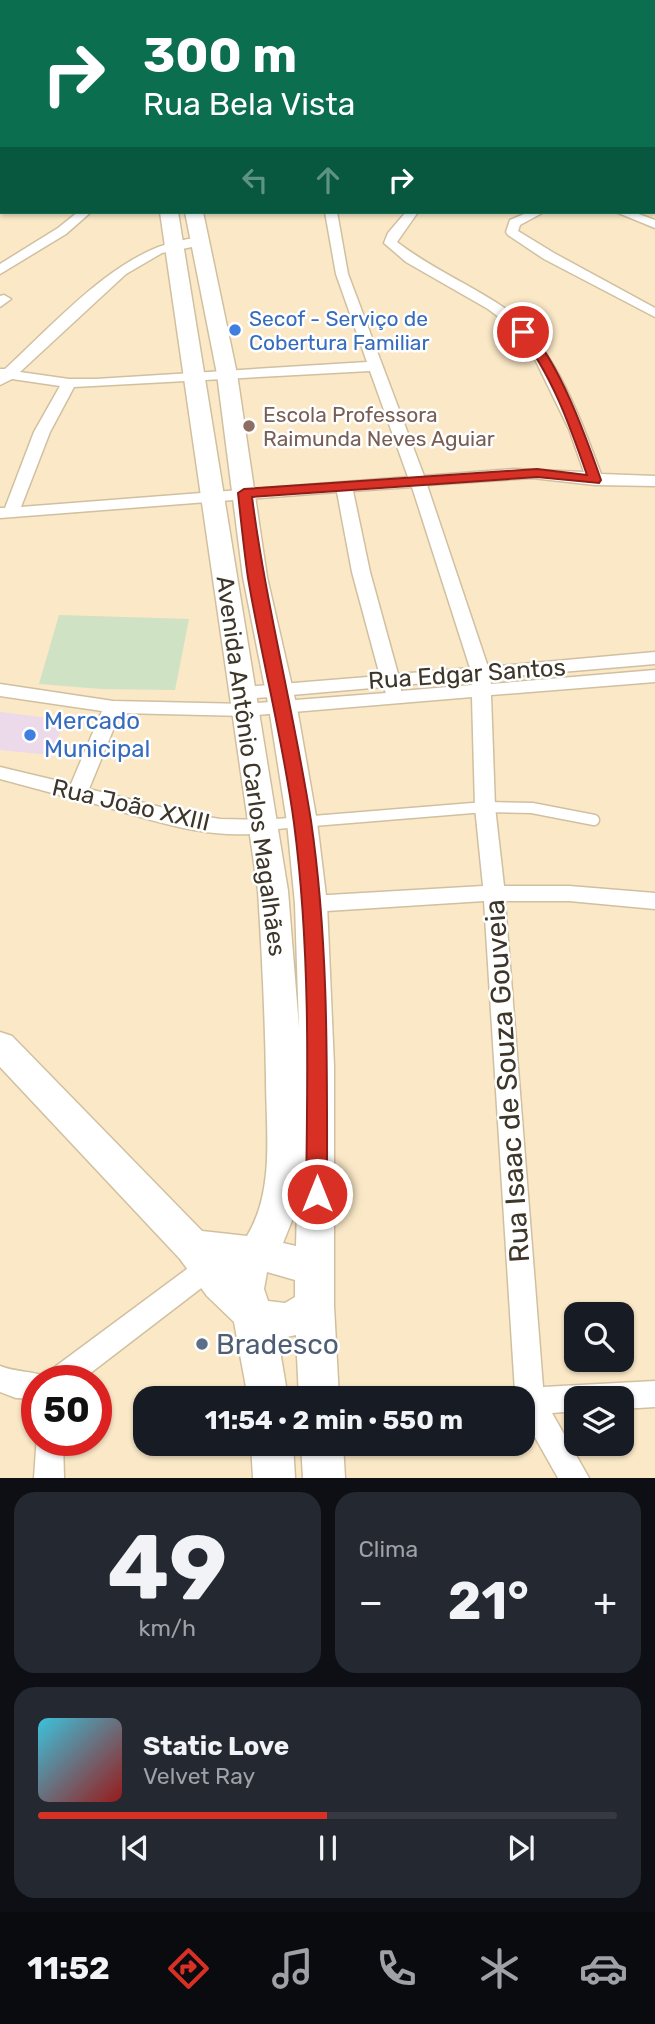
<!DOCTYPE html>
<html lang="pt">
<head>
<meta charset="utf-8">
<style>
  :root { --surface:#171b24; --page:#242831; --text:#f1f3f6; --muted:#9ea1a6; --line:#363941; --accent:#d93025 }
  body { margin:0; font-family:Rubik,sans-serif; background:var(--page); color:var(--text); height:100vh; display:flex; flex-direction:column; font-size:26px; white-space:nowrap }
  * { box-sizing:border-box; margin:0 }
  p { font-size:23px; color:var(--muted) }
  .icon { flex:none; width:38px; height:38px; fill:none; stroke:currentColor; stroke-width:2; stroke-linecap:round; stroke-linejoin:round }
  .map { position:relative; height:1478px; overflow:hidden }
  .drawer { display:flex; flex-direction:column; gap:14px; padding:14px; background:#0d0f14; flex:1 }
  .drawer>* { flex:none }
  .hud { position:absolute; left:0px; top:0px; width:656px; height:214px; box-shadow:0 2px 5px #0004; background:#0b6e4f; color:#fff; overflow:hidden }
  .tools { position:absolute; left:564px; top:1302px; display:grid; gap:14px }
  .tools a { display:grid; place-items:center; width:70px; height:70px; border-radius:14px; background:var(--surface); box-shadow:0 2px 5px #0004; font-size:35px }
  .speed { position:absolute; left:21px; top:1365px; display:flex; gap:14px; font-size:35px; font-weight:700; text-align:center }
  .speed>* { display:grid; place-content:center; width:91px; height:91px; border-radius:50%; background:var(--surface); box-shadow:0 2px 5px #0004; line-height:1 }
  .speed .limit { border:10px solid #d22; background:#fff; color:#111 }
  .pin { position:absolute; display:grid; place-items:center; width:60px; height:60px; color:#fff; margin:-30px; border:4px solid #fff; border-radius:50%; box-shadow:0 2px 7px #0007 }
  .me { position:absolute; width:77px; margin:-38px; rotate:0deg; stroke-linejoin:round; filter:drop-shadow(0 0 5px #0008) }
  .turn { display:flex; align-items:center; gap:24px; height:147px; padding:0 28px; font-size:32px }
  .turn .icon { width:91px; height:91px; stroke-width:2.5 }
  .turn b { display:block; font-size:49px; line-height:60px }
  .lanes { display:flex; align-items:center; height:66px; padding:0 28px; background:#0003; justify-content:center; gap:35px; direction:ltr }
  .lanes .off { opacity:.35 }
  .big { font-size:52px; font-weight:700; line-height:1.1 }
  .drawer .tile { flex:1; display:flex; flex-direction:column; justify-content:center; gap:10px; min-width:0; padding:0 24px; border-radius:21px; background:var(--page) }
  .drawer .dial { align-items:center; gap:0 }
  .dial b { font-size:91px; line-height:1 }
  .song { display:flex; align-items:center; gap:21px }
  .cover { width:84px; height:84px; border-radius:10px; background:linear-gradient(135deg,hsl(190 70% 55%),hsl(0 70% 35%)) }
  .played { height:7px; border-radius:4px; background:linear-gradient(90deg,var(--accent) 50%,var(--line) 50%) }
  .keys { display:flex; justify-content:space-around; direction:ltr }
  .heat { display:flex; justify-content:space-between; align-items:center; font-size:38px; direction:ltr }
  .drawer .tiles { flex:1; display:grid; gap:14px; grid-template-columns:1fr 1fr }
  .tile:last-child { grid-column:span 2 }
  .trip { position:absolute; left:133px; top:1386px; width:402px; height:70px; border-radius:21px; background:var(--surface); box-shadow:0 2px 5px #0004; font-weight:700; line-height:70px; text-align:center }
  .tab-bar { display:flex; height:112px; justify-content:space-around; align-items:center; background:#090b0e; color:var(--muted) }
  .tab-bar .icon { width:49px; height:49px }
  .tab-bar .current { color:var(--accent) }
  .tab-bar b { font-size:32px; color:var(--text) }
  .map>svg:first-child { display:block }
  .commercial { fill:#ecdaea }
  .green { fill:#cfe2c3 }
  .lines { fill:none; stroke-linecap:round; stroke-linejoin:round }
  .lane-casing { stroke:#d1c0a0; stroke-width:13 }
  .street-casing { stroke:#d1c0a0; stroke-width:3 }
  .secondary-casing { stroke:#d1c0a0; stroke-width:3 }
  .lane { stroke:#fff; stroke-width:10 }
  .street { fill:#fff; fill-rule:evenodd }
  .secondary { fill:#fff; fill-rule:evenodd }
  .route { fill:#d93025; stroke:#8d1f18; stroke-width:2 }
  .shop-dot { fill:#3f7fe0; stroke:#fff; stroke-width:2.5 }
  .education-dot { fill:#8d6e63; stroke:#fff; stroke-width:2.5 }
  .service-dot { fill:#5c6f8a; stroke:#fff; stroke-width:2.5 }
  .labels { text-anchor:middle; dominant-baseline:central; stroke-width:5; stroke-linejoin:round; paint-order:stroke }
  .far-shop-label { font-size:21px; fill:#366cbe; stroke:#fff; text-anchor:start }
  .far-education-label { font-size:21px; fill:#785e54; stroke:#fff; text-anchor:start }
  .street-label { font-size:24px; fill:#3d3629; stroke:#fff }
  .shop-label { font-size:24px; fill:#366cbe; stroke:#fff; text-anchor:start }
  .near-street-label { font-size:28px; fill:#3d3629; stroke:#fff }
  .near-service-label { font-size:28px; fill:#4e5e75; stroke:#fff; text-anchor:start }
</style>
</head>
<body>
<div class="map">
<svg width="655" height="1478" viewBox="0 0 655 1478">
  <rect width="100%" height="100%" fill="#fae8c7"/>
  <path class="commercial" d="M0 712 66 720 50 755 0 750Z"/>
  <path class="green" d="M59 615 189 619 175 690 101 689 39 684Z"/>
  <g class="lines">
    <defs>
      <path id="lane" d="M264 825 485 807 532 808 594 820"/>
      <path id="street" d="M27 0H37V2H27Z
        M210 0H222L209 2Z
        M475 0H494L474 2Z
        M0 8H2V14H0Z
        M0 70H2V76H0Z
        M654 97H655V104H654Z
        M654 118H655V124H654Z
        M0 128H2V134H0Z
        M654 170H655V176H654Z
        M2 190V198L0 199V191Z
        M78 212H91L66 234 0 274V264L58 228Z
        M325 212H337L348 274 424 476 514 469 584 472 569 429 528 345 508 324 488 309 406 262 384 243 388 233 406 212H418L397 242C428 266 464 282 497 303 552 338 579 415 601 474L655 476V486L595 485 532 478 427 485 488 667 655 652V664L490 678 491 684 655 670V682L491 695 495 807 504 886H569L655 893V909L569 901H505L543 1387 655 1381V1407L621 1409V1398H576V1411L552 1413 589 1478H558L523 1416V1398H511L515 1392 484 901 311 912 303 909 300 904 303 899 311 896 483 886 475 807 472 697 246 716 120 713 89 789 184 813 220 819 271 820 274 825 271 830C216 846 135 814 81 800L76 802 67 797 0 779V767L71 784 102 711 0 696V684L113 701 246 704 386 693 383 687 244 699 235 693 244 687 380 676 352 572 337 492 0 518V508H5L34 432 60 386 12 379 0 385V369H5C52 326 116 253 179 241 188 239 197 236 204 242L202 245 162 253 126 274 20 372 69 379H96L367 362 336 274ZM370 371 408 477 21 507 50 432 74 387ZM412 487 470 668 398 674 370 572 353 491ZM472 679V685L401 691V685Z
        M529 212H544L520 225 518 231 554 253 655 308V317L544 259 508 235 506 232 510 220Z
        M616 212H633L655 220V228Z
        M4 295 11 299 0 307V296Z
        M211 1250 220 1254 224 1262 217 1276 80 1381H37V1399L16 1398 0 1392V1366C15 1372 31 1371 46 1376L48 1372 199 1260 202 1254Z
        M37 1435V1440H63L64 1478H34Z"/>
      <path id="secondary" d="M293 0H309L291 2Z
        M0 55H2V64H0Z
        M160 212H178L288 891 299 1028 295 904 287 822 269 708 243 577 217 374 185 212H203L237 374 267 577 297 708 317 822 327 904 334 1066V1306L339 1398H299L296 1335 278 1339 288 1398H248L234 1322 207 1296 180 1259 0 1067V1032L12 1036 202 1231 247 1236C275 1190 266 1130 266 1078 265 1016 262 954 258 891ZM297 1208 296 1246 283 1243ZM267 1272 295 1280V1297L285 1303 268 1301 264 1289Z
        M251 1444H293L295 1478H253Z
        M301 1444H343L345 1478H303Z"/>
    </defs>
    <use href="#lane" class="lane-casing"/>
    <use href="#street" class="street-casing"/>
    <use href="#secondary" class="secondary-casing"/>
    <use href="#lane" class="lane"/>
    <use href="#street" class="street"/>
    <use href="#secondary" class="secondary"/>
  </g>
  <path class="route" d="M519 329H527C559 361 586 437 601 480L599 483 537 477 252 497C266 606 294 712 311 821 329 944 327 1070 327 1194L324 1200 317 1202 309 1200 306 1194C308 1070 310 945 294 823 283 740 262 660 248 578 244 550 241 521 238 493L244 489 537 469 587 475C570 426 551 372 518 332Z"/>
  <g class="shop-dot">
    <circle cx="235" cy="330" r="7"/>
    <circle cx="30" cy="735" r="7"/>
  </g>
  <circle class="education-dot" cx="249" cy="426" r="7"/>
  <circle class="service-dot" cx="202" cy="1344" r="7"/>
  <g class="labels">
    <g class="far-shop-label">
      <text x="249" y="318">Secof - Serviço de<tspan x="249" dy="24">Cobertura Familiar</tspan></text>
    </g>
    <g class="far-education-label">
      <text x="263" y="414">Escola Professora<tspan x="263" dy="24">Raimunda Neves Aguiar</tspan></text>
    </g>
    <g class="street-label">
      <text transform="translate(467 674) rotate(-4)">Rua Edgar Santos</text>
      <text transform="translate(251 766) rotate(82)">Avenida Antônio Carlos Magalhães</text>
      <text transform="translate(131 805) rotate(13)">Rua João XXIII</text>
    </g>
    <g class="shop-label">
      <text x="44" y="721">Mercado<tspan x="44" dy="28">Municipal</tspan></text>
    </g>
    <g class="near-street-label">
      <text transform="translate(507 1081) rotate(-94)">Rua Isaac de Souza Gouveia</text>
    </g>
    <g class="near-service-label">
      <text x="216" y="1344">Bradesco</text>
    </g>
  </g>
</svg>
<div class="tools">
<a><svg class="icon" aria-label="search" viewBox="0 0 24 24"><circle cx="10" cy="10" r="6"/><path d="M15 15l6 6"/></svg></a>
<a><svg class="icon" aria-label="layers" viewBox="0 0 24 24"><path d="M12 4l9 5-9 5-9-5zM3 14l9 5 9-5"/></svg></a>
</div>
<div class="speed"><div class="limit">50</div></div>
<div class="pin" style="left:523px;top:332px;background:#d93025"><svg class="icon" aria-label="arrive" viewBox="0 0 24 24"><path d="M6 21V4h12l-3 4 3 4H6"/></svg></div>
<svg class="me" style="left:317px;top:1194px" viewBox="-20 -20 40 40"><circle r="17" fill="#d93025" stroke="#fff" stroke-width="3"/><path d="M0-11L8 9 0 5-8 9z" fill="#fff"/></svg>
<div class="trip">11:54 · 2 min · 550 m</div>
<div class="hud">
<div class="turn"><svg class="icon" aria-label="right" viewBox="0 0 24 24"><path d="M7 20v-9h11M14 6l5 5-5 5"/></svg><div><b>300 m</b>Rua Bela Vista</div></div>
<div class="lanes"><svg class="icon off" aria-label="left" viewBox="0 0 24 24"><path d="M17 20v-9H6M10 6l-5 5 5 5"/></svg><svg class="icon off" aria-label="ahead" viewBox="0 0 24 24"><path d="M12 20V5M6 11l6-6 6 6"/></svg><svg class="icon" aria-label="right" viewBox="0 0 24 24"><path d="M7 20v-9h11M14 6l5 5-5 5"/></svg></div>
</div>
</div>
<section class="drawer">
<div class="tiles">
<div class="tile dial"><b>49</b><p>km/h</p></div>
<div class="tile"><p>Clima</p>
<div class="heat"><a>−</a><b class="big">21°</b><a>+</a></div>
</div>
<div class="tile">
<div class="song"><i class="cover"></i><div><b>Static Love</b><p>Velvet Ray</p></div></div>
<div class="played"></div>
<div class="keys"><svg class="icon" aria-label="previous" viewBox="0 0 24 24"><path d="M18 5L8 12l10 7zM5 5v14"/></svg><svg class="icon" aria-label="pause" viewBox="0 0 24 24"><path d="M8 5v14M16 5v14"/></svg><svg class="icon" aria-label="next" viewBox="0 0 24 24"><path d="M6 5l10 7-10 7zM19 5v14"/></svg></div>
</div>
</div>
</section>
<nav class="tab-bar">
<b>11:52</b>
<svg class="icon current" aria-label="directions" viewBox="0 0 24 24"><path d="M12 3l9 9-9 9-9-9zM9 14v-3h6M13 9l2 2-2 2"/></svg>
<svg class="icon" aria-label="music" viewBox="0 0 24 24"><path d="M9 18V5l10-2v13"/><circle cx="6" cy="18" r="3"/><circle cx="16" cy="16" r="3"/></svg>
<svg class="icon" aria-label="phone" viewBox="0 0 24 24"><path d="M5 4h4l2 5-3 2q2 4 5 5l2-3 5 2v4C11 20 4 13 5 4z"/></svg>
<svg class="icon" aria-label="climate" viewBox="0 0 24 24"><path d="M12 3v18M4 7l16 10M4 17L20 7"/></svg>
<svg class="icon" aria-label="car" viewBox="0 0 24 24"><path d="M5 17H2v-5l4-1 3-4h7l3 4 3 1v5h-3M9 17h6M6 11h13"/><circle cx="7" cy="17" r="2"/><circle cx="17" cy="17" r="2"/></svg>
</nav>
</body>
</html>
